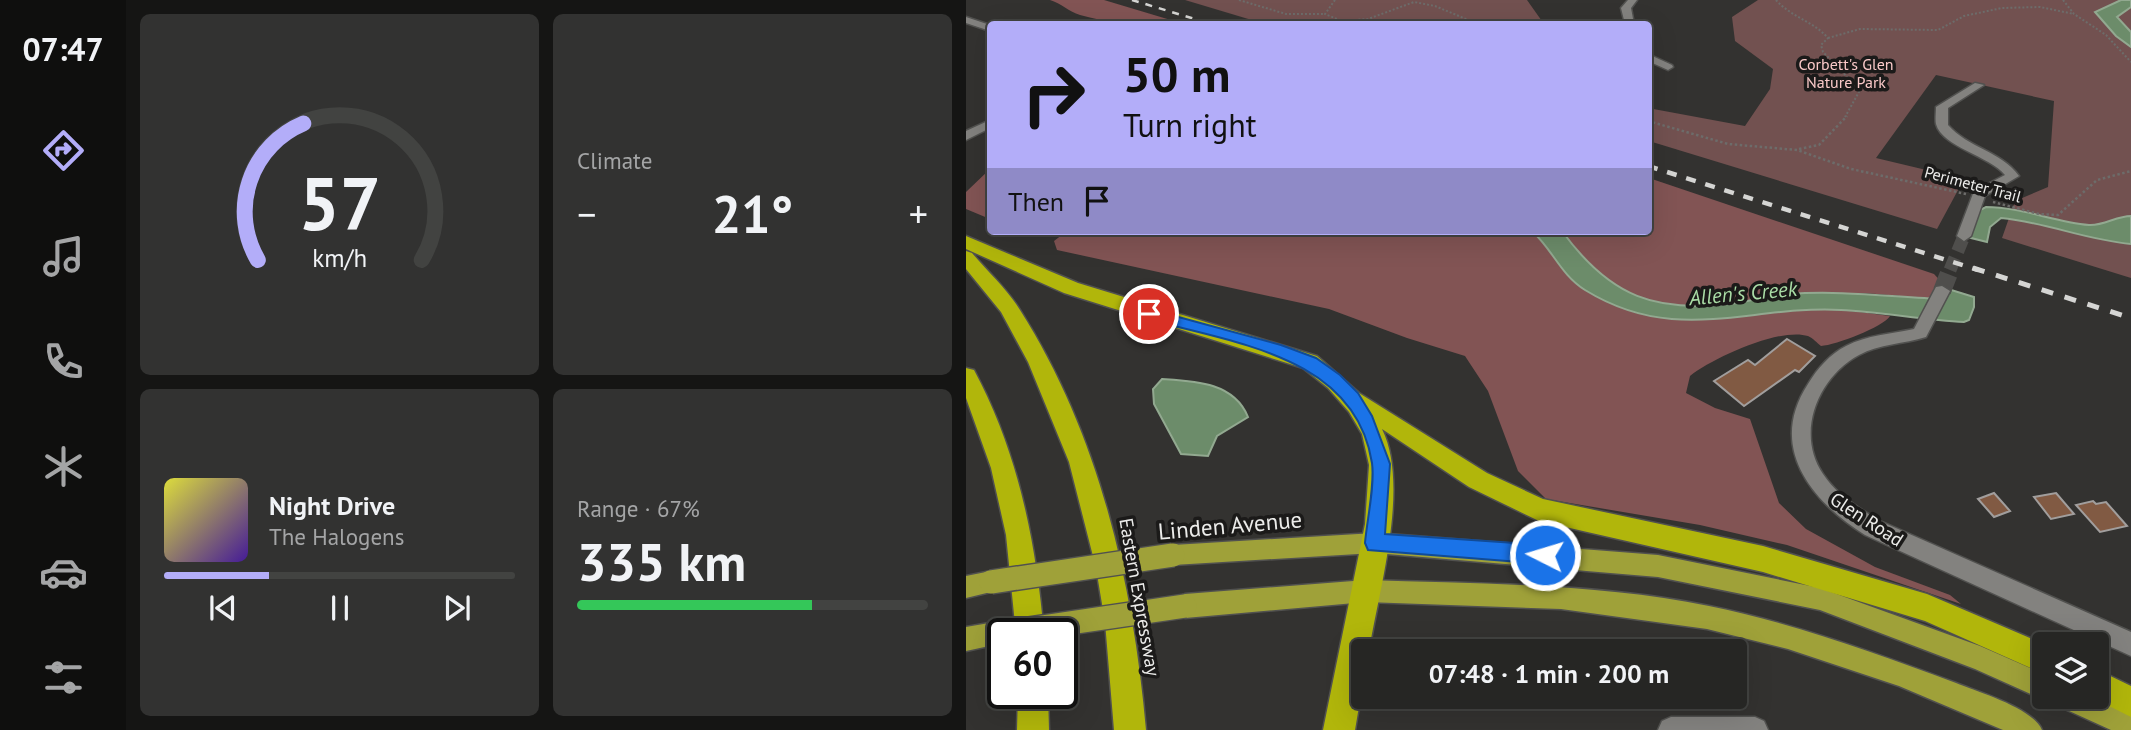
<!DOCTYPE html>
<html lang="en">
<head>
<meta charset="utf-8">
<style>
  :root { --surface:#262624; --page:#323231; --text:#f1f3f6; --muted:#a4a5a6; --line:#424341; --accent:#b3adf9 }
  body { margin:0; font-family:"PT Sans",sans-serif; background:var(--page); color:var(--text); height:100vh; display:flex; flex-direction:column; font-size:26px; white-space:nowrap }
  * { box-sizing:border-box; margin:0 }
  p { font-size:23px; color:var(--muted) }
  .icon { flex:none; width:38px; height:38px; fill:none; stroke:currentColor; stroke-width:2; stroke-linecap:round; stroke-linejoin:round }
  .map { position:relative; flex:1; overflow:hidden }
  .sheet { display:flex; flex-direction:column; gap:14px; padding:14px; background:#151514; width:840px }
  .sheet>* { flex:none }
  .banner { position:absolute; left:21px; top:21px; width:665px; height:214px; border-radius:7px; box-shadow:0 7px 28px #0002,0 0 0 2px var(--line); background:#b3adf9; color:#111; overflow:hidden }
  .buttons { position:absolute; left:1066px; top:632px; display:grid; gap:14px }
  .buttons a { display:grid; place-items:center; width:77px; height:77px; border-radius:7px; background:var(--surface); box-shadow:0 7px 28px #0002,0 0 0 2px var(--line); font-size:35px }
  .speed { position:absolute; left:21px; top:618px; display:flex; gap:14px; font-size:35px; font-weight:700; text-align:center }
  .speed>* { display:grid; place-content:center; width:91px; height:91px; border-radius:50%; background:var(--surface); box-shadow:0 7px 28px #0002,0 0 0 2px var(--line); line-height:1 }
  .speed .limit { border:4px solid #111; border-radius:10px; background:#fff; color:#111 }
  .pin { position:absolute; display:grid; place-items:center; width:60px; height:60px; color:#fff; margin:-30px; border:4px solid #fff; border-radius:50%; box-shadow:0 2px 7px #0007 }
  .me { position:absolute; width:77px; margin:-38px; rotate:275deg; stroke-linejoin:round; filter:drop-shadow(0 0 5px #0008) }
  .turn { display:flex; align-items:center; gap:24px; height:147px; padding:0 21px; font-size:32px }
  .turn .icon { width:91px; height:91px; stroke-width:2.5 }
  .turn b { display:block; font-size:49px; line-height:60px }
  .then { display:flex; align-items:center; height:66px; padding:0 21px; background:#0003; gap:14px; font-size:26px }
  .big { font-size:52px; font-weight:700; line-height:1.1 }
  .sheet .card { flex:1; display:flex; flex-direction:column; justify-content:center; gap:10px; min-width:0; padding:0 24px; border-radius:10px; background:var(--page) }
  .sheet .dial { align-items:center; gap:0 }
  .dial svg { height:182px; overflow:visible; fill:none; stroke:var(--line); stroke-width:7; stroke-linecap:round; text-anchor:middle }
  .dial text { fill:var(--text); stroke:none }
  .song { display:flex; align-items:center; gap:21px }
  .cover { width:84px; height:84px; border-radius:10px; background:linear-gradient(135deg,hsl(60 70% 55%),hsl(260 70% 35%)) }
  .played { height:7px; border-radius:4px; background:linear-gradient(90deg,var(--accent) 30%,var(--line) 30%) }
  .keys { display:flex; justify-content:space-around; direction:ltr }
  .heat { display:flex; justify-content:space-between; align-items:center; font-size:38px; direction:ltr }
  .charge { height:10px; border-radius:5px; background:linear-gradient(90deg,#34c759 67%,var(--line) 0) }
  .sheet .tiles { flex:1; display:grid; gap:14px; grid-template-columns:repeat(2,1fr) }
  .trip { position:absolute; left:385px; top:639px; width:396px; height:70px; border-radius:7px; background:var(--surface); box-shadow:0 7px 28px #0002,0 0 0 2px var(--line); font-weight:700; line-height:70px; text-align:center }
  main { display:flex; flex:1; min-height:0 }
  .menu { display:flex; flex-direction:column; width:126px; justify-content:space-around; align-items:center; background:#0f0f0e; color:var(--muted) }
  .menu .icon { width:49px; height:49px }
  .menu .current { color:var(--accent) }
  .menu b { font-size:32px; color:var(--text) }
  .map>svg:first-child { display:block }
  .green { fill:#725150 }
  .forest { fill:#825454 }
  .water { fill:#6c8c6a; stroke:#92a990; stroke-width:2 }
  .building { fill:#815a43; stroke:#a19e9d; stroke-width:2 }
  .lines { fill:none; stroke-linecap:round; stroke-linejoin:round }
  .street-tunnel-far1 { stroke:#4f4e4c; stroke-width:13; stroke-dasharray:13 7; stroke-linecap:butt }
  .street-tunnel { stroke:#4f4e4c; stroke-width:18; stroke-dasharray:18 9; stroke-linecap:butt }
  .street-casing { stroke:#51514f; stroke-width:3 }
  .primary-casing { stroke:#51514f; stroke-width:3 }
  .highway-casing { stroke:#51514f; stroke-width:3 }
  .path-far1 { stroke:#6d6c6a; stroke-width:2; stroke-dasharray:2 2; stroke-linecap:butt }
  .path { stroke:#6d6c6a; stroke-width:2.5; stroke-dasharray:2.5 2.5; stroke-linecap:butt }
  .street { fill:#83827f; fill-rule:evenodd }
  .primary { fill:#9fa139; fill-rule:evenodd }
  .highway { fill:#b1b60b; fill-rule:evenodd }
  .rail-far2 { stroke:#d5d5d3; stroke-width:2.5; stroke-dasharray:7 7; stroke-linecap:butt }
  .rail-far1 { stroke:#d5d5d3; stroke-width:4.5; stroke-dasharray:10 10; stroke-linecap:butt }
  .rail { stroke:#d5d5d3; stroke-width:5; stroke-dasharray:12 12; stroke-linecap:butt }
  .primary-bridge-casing { stroke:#51514f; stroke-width:26; stroke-linecap:butt }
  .primary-bridge { stroke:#9fa139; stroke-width:23 }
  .route { fill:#1a73e8; stroke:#114b97; stroke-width:2 }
  .labels { text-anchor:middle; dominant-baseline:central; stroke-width:7; stroke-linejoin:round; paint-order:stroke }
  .far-park-label { font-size:16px; fill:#fac9c8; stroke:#1b1a19 }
  .far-street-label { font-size:16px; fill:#ececea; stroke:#1b1a19 }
  .street-label { font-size:19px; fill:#ececea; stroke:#1b1a19 }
  .water-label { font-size:21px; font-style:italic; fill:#aadda6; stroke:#1b1a19 }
  .near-street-label { font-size:23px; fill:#ececea; stroke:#1b1a19 }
</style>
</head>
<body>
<main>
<nav class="menu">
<b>07:47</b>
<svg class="icon current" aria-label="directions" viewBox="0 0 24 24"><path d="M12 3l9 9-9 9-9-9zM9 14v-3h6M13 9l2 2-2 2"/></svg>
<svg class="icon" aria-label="music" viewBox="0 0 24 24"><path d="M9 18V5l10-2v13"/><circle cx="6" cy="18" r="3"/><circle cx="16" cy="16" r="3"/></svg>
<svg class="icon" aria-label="phone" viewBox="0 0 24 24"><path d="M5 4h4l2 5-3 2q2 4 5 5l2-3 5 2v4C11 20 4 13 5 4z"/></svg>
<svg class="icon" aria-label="climate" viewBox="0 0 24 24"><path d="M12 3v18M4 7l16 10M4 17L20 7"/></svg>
<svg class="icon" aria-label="car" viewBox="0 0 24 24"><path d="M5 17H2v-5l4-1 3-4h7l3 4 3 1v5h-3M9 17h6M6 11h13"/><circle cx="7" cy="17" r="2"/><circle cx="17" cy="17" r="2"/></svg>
<svg class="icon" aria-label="filters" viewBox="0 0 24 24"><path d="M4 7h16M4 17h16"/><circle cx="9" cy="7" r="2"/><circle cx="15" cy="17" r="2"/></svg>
</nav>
<section class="sheet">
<div class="tiles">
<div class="card dial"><svg viewBox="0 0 100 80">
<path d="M14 69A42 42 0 1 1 86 69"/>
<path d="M14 69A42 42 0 0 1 34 9" stroke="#b3adf9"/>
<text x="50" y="56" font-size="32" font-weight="700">57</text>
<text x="50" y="72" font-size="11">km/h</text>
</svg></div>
<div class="card"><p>Climate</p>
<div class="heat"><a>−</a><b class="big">21°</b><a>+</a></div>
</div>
<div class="card">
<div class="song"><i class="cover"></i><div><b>Night Drive</b><p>The Halogens</p></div></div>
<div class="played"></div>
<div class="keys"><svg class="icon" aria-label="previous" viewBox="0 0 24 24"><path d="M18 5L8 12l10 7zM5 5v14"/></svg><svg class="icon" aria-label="pause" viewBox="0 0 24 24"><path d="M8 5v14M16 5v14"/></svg><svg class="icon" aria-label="next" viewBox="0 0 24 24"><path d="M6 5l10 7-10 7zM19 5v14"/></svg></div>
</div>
<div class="card"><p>Range · 67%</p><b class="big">335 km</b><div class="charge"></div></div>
</div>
</section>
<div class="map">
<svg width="1165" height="730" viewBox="0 0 1165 730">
  <rect width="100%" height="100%" fill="#333230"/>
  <path class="green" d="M219 0H561L578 24H299Z
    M792 0H1165V278L1036 238 1049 201 1082 187 1088 101 970 75 910 158 998 179 971 229 683 141 682 108 779 126 804 89 807 69 769 41 766 17Z"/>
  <path class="forest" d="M84 0H138L218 24C182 25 149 25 114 15 103 12 95 3 84 0Z
    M24 169V219L0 209V192Z
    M683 178 968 274 982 289 978 300C945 298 910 292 877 293 806 295 717 326 651 288 627 275 611 252 596 231H682Z
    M101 231H566C587 250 594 274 619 290 693 335 749 317 828 310 860 307 892 312 924 316 917 327 870 345 855 346 851 343 847 338 842 336 814 327 747 358 724 376L720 393 749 408 784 419 813 503 840 529 909 567 984 595 995 604 821 545 734 525 580 499 552 471 522 391 499 356 441 338 363 309 91 250 88 241Z"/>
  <path class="water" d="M1155 0H1165V7L1151 17 1165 32V47L1150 36 1129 12Z
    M1020 207C1055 207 1088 222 1123 225 1138 226 1150 216 1165 216V244C1120 240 1079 222 1035 218L1024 227 1021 242 1001 237 1012 211Z
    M566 231H596C644 297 690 314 771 303 788 300 806 295 823 294 874 290 927 297 978 299L982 289 1008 297V307L1003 320 998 322C957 320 916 312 875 310 782 305 710 346 619 290 594 274 587 250 566 231Z
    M196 379C228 381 268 382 282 417L251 436 242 456 215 454 188 404 187 389Z"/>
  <path class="building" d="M821 339 849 356 833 372 829 370 778 406 748 381 782 360 789 365Z
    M1028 493 1044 511 1028 517 1012 499Z
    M1090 493 1108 514 1085 519 1068 497Z
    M1127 501 1130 504 1140 502 1161 526 1134 532 1110 505Z"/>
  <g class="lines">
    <path class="street-tunnel-far1" d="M984 270 998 236"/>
    <path class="street-tunnel" d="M976 291 985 268"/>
    <defs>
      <path id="street" d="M662 0H671L665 8 668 24H659L655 8Z
        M0 17 24 25V31L0 23Z
        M682 54 706 65 707 67 702 70 682 61Z
        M1009 83 1018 85 982 108V125C1002 148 1035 151 1053 176L1019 196 1005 236 998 241 991 236 1008 191 1039 175C1024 156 976 147 970 124 969 120 970 112 970 107Z
        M24 120V128L0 140V131Z
        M976 286 984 291 960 337C938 344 913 344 893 355 852 377 829 433 857 474 871 495 892 508 914 521L1165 632V656L899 535C845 501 801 447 842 384 851 369 864 354 880 346 901 335 925 334 948 329L970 287Z
        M705 717H789L798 721 802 730H692L696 721Z"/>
      <path id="primary" d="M409 533 692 555 854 588 1014 646 1078 674V696H1085L1078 700 1009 669 854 610 692 577 409 553 207 565 199 562 196 555 199 548 207 545Z
        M25 571 33 574 36 582 33 590 0 598V576Z
        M400 580C512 584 633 583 743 606 827 623 909 653 990 683 1012 692 1067 708 1076 730H1037L933 686 822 649 741 629 595 609 400 602 219 618 211 614 207 606 211 598 219 594Z
        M29 622 37 626 41 634H37V643L0 651V627Z
        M1087 696H1129L1165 713V730H1145L1090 705Z"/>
      <path id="highway" d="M0 236 112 283 351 356 393 393 521 473 577 499 797 546 961 594 1078 644V674L959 621 797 572 573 521 503 487 416 429C444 485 413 590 403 651H397V683L389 730H357L399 524 403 465 396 434 383 412 362 388 337 368 98 293 0 249Z
        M0 251 6 253C22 272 41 289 54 310 134 436 167 584 180 730H148L139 622 130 568 103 462 62 362 35 312 0 269Z
        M0 368 8 370C52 452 70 542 78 634H50L40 535 25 468 0 398Z
        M1130 669 1165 686V717L1123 696H1130Z
        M52 693H82L83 730H51Z"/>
    </defs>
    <use href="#street" class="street-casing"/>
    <use href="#primary" class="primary-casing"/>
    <use href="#highway" class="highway-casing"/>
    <path class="path-far1" d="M273 0 320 14H359
      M369 0 359 14 376 21 402 19 448 2 469 6 512 24
      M810 0C825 17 847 21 862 38L855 45 857 52 894 90 879 117
      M1097 0 1108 14 1140 35 1165 62
      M862 38 894 29 972 30 998 16 1036 8 1074 7 1108 14"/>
    <path class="path" d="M682 121 762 144 831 150 885 169 1000 194
      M833 149 853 145 881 116
      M1027 202 1073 214 1092 215 1131 180 1165 171"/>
    <use href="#street" class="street"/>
    <use href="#primary" class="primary"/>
    <use href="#highway" class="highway"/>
    <path class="rail-far2" d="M166 0 245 24"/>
    <path class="rail-far1" d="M682 166 1012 270"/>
    <path class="rail" d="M1007 268 1165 318"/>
    <defs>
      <path id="primary-bridge" d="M25 582 207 555
        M29 634 219 606"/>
    </defs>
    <use href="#primary-bridge" class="primary-bridge-casing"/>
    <use href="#primary-bridge" class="primary-bridge"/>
  </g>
  <path class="route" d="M183 309 315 345 350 358 374 375 392 393 406 416 424 464 419 534 579 545 586 548 589 555 586 561 579 564 402 550 399 543C401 520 409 485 406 463 389 354 264 343 178 318V310Z"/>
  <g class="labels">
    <g class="far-park-label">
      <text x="880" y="64">Corbett's Glen<tspan x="880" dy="18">Nature Park</tspan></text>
    </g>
    <g class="far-street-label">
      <text transform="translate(1007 184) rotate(15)">Perimeter Trail</text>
    </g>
    <g class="street-label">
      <text transform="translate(901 519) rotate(33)">Glen Road</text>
      <text transform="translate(174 597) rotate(80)">Eastern Expressway</text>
    </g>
    <g class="water-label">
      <text transform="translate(777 293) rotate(-5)">Allen's Creek</text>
    </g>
    <g class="near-street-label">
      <text transform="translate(264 525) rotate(-5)">Linden Avenue</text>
    </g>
  </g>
</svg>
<div class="buttons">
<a><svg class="icon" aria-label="layers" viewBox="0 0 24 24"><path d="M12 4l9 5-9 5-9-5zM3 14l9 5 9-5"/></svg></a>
</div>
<div class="speed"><div class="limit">60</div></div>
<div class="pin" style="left:183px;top:314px;background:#d93025"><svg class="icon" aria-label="arrive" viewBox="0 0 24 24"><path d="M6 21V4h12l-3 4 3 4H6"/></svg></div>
<svg class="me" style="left:579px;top:555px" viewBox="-20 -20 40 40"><circle r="17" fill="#1a73e8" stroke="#fff" stroke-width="3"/><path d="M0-11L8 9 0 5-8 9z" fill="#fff"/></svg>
<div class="trip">07:48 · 1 min · 200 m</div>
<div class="banner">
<div class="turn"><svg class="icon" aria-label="right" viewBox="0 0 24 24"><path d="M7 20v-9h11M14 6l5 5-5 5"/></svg><div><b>50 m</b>Turn right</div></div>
<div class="then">Then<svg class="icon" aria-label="arrive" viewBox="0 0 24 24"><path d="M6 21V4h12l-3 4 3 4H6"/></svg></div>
</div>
</div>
</main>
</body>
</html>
